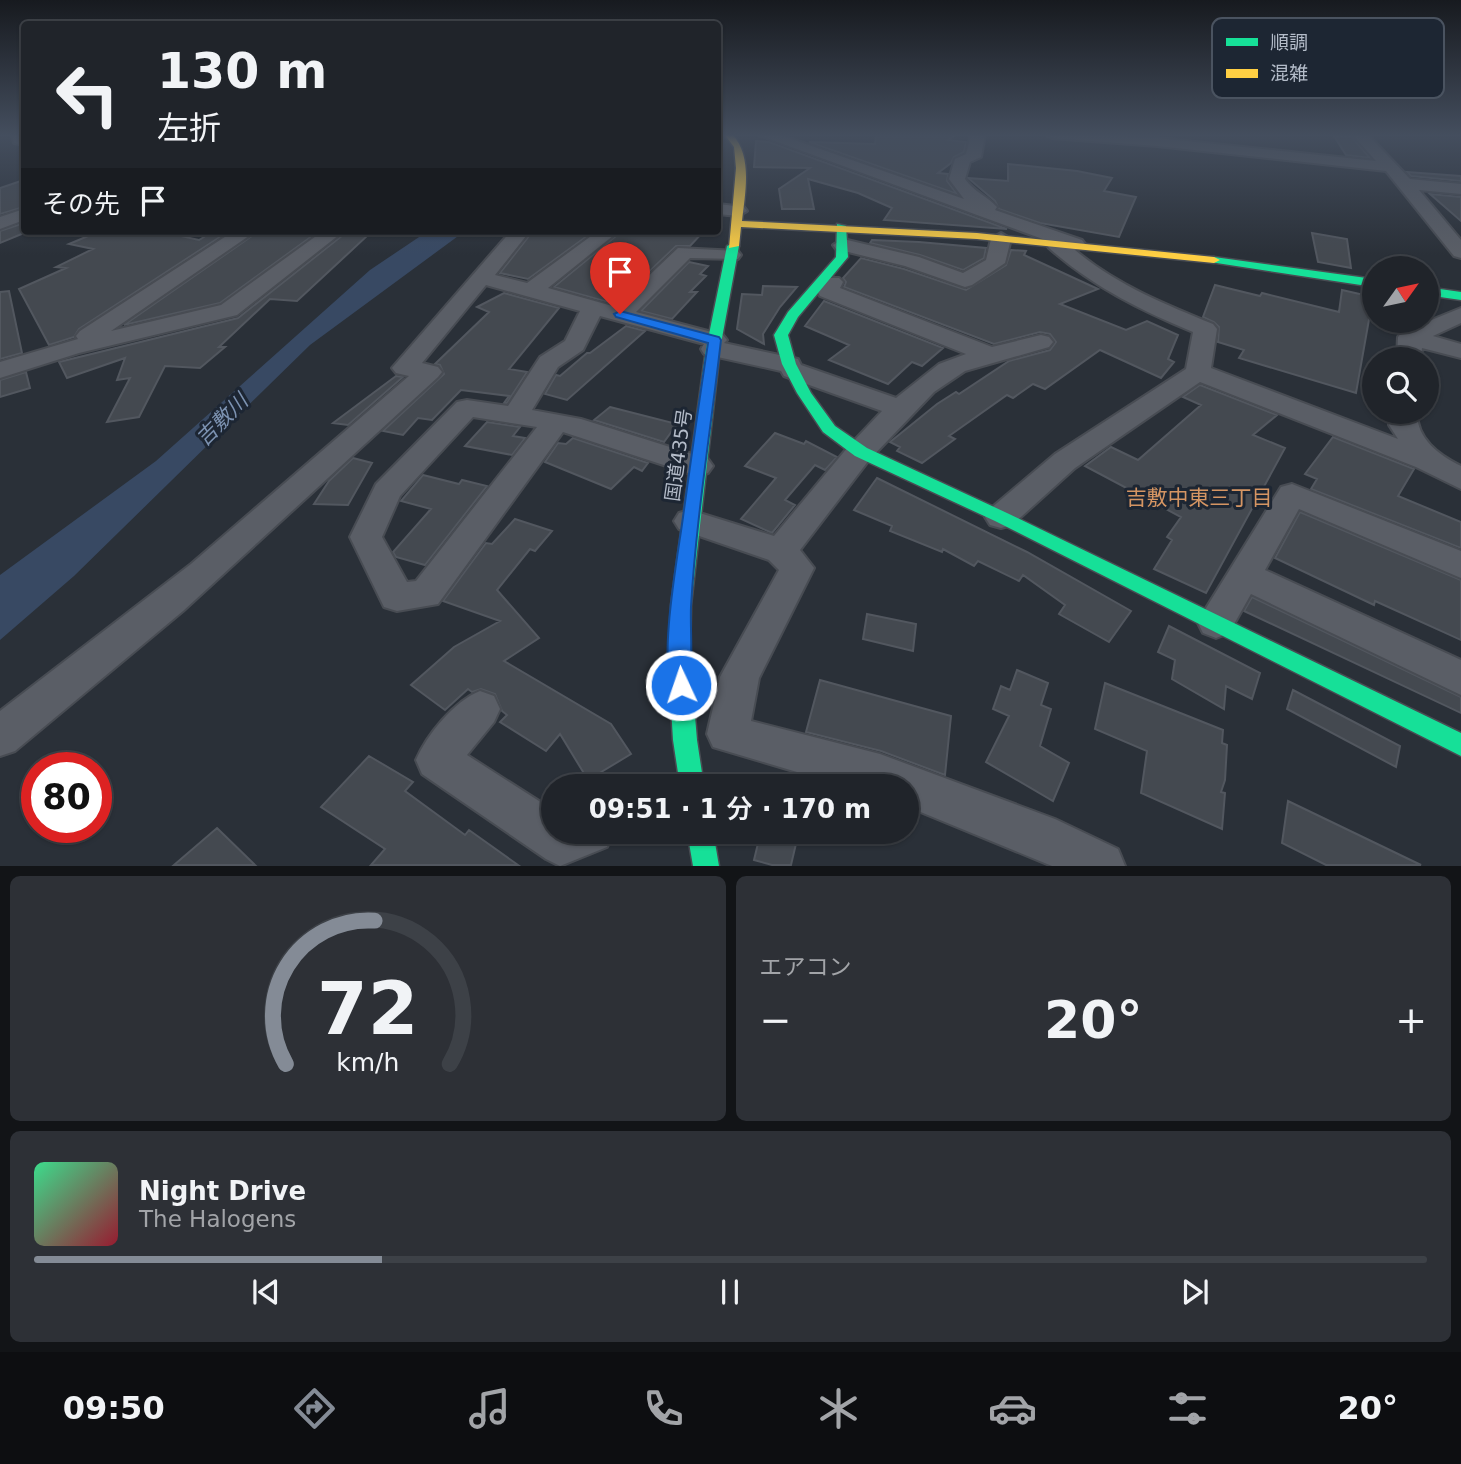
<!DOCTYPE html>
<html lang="ja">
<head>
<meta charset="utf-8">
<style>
  :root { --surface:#20242a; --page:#2d3036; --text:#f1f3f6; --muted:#a2a4a8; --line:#3d4147; --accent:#848b96 }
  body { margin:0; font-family:"DejaVu Sans","Noto Sans JP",sans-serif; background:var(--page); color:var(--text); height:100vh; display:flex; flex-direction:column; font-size:26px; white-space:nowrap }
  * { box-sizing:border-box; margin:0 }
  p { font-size:23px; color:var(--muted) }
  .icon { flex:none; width:38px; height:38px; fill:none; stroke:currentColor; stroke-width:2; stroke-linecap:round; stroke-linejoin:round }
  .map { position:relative; height:866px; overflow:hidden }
  .sheet { display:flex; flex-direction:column; gap:10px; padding:10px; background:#121417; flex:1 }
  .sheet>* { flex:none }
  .guide { position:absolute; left:21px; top:21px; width:700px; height:214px; border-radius:7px; box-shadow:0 2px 5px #0004,0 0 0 2px var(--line); background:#20242a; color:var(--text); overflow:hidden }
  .needle { width:46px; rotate:57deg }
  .tools { position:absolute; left:1362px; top:256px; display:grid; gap:14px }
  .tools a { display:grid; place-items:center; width:77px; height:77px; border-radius:50%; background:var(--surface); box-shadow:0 2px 5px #0004,0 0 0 2px var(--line); font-size:35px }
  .speed { position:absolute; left:21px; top:752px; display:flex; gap:14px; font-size:35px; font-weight:700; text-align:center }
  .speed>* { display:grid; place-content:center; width:91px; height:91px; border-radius:50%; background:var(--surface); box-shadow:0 2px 5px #0004,0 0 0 2px var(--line); line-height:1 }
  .speed .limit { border:10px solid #d22; background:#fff; color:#111 }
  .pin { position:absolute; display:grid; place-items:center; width:60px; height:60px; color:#fff; margin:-72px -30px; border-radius:50% 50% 50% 0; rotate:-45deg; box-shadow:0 0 7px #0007 }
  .pin .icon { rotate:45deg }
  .me { position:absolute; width:77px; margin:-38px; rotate:357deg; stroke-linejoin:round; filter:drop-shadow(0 0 5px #0008) }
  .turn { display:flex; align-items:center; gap:24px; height:147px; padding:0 21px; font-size:32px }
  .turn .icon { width:91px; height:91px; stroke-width:2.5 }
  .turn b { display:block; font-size:49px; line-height:60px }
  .then { display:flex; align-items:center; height:66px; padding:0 21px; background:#0003; gap:14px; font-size:26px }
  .big { font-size:52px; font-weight:600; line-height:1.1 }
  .sheet .tile { flex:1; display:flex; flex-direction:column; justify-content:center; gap:10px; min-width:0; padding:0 24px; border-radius:10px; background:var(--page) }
  .sheet .dial { align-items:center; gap:0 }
  .dial svg { height:182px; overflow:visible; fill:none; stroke:var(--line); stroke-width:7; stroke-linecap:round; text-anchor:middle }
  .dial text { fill:var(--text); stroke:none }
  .song { display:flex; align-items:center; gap:21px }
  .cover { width:84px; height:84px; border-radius:10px; background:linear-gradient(135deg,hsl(150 70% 55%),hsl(350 70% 35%)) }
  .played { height:7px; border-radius:4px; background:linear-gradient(90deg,var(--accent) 25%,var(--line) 25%) }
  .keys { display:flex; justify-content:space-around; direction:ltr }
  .heat { display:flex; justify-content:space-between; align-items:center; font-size:38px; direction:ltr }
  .sheet .tiles { flex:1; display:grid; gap:10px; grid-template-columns:1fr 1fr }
  .tile:last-child { grid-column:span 2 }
  .trip { position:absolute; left:541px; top:774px; width:378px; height:70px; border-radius:35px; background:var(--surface); box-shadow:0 2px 5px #0004,0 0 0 2px var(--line); font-weight:600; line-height:70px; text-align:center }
  .dock { display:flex; height:112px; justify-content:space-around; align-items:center; background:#0d0e11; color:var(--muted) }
  .dock .icon { width:49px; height:49px }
  .dock .active { color:var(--accent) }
  .dock b { font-size:32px; color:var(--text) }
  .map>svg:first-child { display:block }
  .water { fill:#384963 }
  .building { fill:#444950; stroke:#52575f; stroke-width:2 }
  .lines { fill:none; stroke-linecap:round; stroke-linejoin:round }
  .street-casing { stroke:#484c53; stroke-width:4 }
  .fast-casing { stroke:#484c53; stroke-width:3 }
  .slow-casing { stroke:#484c53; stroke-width:3 }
  .street { fill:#5a5e66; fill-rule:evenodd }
  .fast { fill:#16e098; fill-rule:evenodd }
  .slow { fill:#ffcf43; fill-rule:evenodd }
  .route { fill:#1a73e8; stroke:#114b97; stroke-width:2 }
  .labels { text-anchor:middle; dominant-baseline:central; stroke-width:6; stroke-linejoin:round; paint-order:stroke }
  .street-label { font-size:19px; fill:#b4bcc9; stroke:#1d2633 }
  .water-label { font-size:21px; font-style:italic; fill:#7c92b1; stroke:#1d2633 }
  .neighbourhood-label { font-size:21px; fill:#d59563; stroke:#1d2633 }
  .key { fill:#1d2633; stroke:#4a5360; stroke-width:2 }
  .key-label { font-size:19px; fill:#b4bcc9 }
</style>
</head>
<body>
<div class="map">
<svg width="1461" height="866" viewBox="0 0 1461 866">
  <rect width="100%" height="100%" fill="#2a3038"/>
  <path class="water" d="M428 231H465L310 345 74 576 0 640V575L156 461 370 270Z"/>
  <path class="building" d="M876 134H957L948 140 966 142 964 152 954 157 951 163 938 173 948 174 947 181 957 194 809 142 875 144Z
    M1334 136 1352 137 1370 158 1346 155Z
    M756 141 769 142 1007 229 884 220 892 208 858 193 808 179 814 209H782L779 189 810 168 754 167Z
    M1008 164 1077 171 1112 178 1104 191 1136 197 1119 237 1040 223 999 209 995 201 968 178 1008 181Z
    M1407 172 1461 176V181L1411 176Z
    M24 180V207L0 214V188Z
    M1430 194 1461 197V221Z
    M24 223V233L0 243V231Z
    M100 231H158L199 240 214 231H229L79 329 74 337 49 345 19 289 66 268 56 267 93 249 69 244Z
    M259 231H319L220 303 124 325Z
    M533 231H594L528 279 500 273Z
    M622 231H704L690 246H676L615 304 554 287Z
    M1312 233 1347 239 1351 268 1318 262Z
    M343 235 367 236 297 301 270 299 219 347H225L200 368 165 366 139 417 107 422 130 378 117 380 125 358 67 378 59 362 238 318Z
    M872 240 919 242 986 248 984 258 963 270 920 255 870 243Z
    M1011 250 1026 251 1024 255 1098 289 1060 304 1126 330 1147 321 1178 335 1168 359 1174 362 1161 378 1100 350 1045 389 1033 384 1013 398 1007 395 949 436 955 439 922 463 897 451 900 447 890 442 937 404 956 392 959 394 1009 361 1050 350 1056 342 1050 334 1040 332 994 344 844 287 846 282 843 278 861 258 904 269 966 290 1006 265Z
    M689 262 708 266 700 274 706 276 690 292H697L672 319 641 311Z
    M1215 285 1260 296 1262 293 1339 312 1342 290 1373 297 1356 393 1239 358 1244 350 1218 342 1219 327 1214 322 1203 317Z
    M763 286 797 287 780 307 763 334 764 344 737 329 742 294 762 295Z
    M9 291 22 353 0 359V292Z
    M504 293 559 308 509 369 527 372 507 403H504L509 396 461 390 432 420 418 418 403 435 383 431 444 374 440 365 435 364 489 312 477 307Z
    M824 301 943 348 922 366 912 362 888 384 829 360 849 345 805 326Z
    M626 326 645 331 567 400 545 394 556 375 560 376 587 353H590Z
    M26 372 30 388 0 397V380Z
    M396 376 403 377 348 425 333 423Z
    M1200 385 1277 415 1253 435 1285 448 1206 593 1154 569 1172 540 1167 537 1181 517 1085 466 1111 447 1138 460 1201 405 1183 397Z
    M610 407 677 424 664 442 594 420Z
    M487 422 520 427 513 436 525 438 512 455 465 446Z
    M775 433 804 444 806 441 837 457 825 470 815 465 785 500 795 505 772 533 741 519 776 478 745 466Z
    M1333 437 1414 469 1398 496 1461 522V548L1311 489 1317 479 1305 474Z
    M573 438 648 463 642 471 634 467 611 489 545 462 558 443 566 444Z
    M353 458 372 463 348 505 314 504 329 481Z
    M423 475 459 484 462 480 487 486 425 565 396 557 393 552 431 509 401 501Z
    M877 478 1027 552 1131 611 1109 642 1059 614 1065 605 1023 575 1019 581 978 561 974 566 943 549 942 552 890 531 892 526 854 510Z
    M1300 512 1461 580V640L1375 601 1374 605 1275 558Z
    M515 519 552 531 535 551 530 549 497 590 539 638 504 661 611 724 631 754 588 780 560 734 546 751 500 722 507 715 502 711 495 694 481 689 472 692 468 689 445 710 411 685 454 647 500 621 443 601 486 543 492 544Z
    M1252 597 1461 697V713L1244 611Z
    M867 614 916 624 913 651 863 639Z
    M1169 626 1260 673 1252 699 1226 686 1224 709 1172 679 1175 660 1158 652Z
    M1017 670 1048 683 1041 705 1051 709 1040 746 1069 763 1053 801 986 762 1009 716 993 709 1001 686 1010 690Z
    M820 680 951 716 945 775 881 751 806 732Z
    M1105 683 1223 730 1222 743 1227 745 1225 780 1221 792 1225 793 1222 829 1141 793 1147 751 1095 729Z
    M1293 690 1400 746 1396 767 1287 709Z
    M369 756 413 782 405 791 465 835 469 830 518 865H371L385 849 321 807Z
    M1288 801 1421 865H1326L1282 843Z
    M217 828 255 865H174Z
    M761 831H799L791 865H772L754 860Z"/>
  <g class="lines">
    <defs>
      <path id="street" d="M12 134H24V145L14 143Z
        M756 134H777L964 199 949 179 955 159 966 154 971 134H985L981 157 970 162 965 179C974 192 987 196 997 207L995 210 1082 240 1085 244 1082 248 1075 250C1115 284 1164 304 1213 324L1217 329 1211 368 1398 439 1389 425 1390 411H1417C1416 439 1439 455 1461 466V489L1416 467 1200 382 1075 468 1012 525 1001 528 990 525 985 517 990 509 1055 454 1186 369 1193 332C1140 310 1092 286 1049 248L1046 244 1048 241Z
        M1045 134 1157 138 1376 161 1352 134H1367L1410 179 1461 184V194L1419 190 1461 240V258L1454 256 1386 171 1157 146 1052 138Z
        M718 204 744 207 747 211 738 216 718 214Z
        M24 209V220L0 229V217Z
        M234 231H256L111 331 221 305 323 231H344L237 315 79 353 0 378V362L78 339 76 336 80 331Z
        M511 231H530L495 275 527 283 598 231H619L548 288 616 307 678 248 738 251 741 255 738 259 690 258 636 312 723 335 727 340 724 343 798 359 801 365 896 398 939 364 966 354 820 296 817 291 825 278H839L843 282 840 288 992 347 1041 335 1049 337 1053 342 1049 347 965 371 934 392 869 460 800 550 814 568 759 678 751 721 880 754 1055 819 1118 849 1125 866H1052L906 806V786H844L713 747 707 734 720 677 779 570 769 560 679 529 674 521 679 513 690 510 774 536 848 447 882 411 784 376 781 371 704 354 701 349 704 344 600 316 583 350 558 367 532 410 581 419 708 459 713 466 708 473 698 476 688 473 563 432 438 604 397 611 384 607 350 537 376 484 457 402 467 400 508 406 540 357 565 341 580 311 486 285 422 363 438 367 442 372 438 377 183 611 15 751 0 756V711L191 564 409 376 396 373 392 368ZM473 417 537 427 416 581 407 582 382 537 400 496Z
        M1001 233 1011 239 1005 263 972 285 965 287 905 266 836 249 833 245 843 239 919 257 963 273 986 260 991 239Z
        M1461 308V323L1433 336 1461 344V358L1422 348 1421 359H1397L1398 337 1402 332Z
        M1292 484 1461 551V578L1299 509 1265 570 1461 660V695L1251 594 1229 633 1216 638 1203 633 1198 623 1203 613 1281 487Z
        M480 691 494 696 500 709 494 722 467 755 553 810V831H614L607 847 560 866 546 859 422 774 416 760C427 735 454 701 480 691Z"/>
      <path id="fast" d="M837 224 846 226 848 257 798 317 788 335 796 364 811 393 835 426 867 448 1007 513 1461 733V756L995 521 855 456 823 432 797 393 782 364 774 335 788 312 836 257Z
        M733 243 739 246 720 349 691 605 690 657 697 740 704 786H680L673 740 668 657 671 605 706 349 727 246Z
        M1214 257 1374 279V287L1210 262V258Z
        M1426 287 1461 292V300L1426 295Z
        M687 831H713L719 866H693Z"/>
      <path id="slow" d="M724 134H732C753 156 745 193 742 221L977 233 1214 257 1220 260 1214 263 977 239 741 227 739 246 729 248 736 168 734 147Z"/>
    </defs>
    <use href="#street" class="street-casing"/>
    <use href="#fast" class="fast-casing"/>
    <use href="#slow" class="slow-casing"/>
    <use href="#street" class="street"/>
    <use href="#fast" class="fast"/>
    <use href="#slow" class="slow"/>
  </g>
  <linearGradient id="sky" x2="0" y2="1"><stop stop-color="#171a1f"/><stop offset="0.53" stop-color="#444e5e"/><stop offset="1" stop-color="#444e5e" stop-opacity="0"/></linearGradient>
  <rect width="1461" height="255" fill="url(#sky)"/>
  <path class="route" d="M620 311 719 337 721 340C711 428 696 520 691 607 690 624 694 681 688 692L681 695 673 692C658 660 678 555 683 517 691 459 699 401 708 343L616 317 614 314Z"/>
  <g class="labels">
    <g class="street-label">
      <text transform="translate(678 455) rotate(-82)">国道435号</text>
    </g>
    <g class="water-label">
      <text transform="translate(222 420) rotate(-45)">吉敷川</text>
    </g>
    <g class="neighbourhood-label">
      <text x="1199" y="498">吉敷中東三丁目</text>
    </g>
  </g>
  <rect x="1212" y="18" width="232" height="80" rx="10" class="key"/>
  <rect x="1226" y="38" width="32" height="8" fill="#16e098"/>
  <rect x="1226" y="69" width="32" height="9" fill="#ffcf43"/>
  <g class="key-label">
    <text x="1270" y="49">順調</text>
    <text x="1270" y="80">混雑</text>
  </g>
</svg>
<div class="tools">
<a><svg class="needle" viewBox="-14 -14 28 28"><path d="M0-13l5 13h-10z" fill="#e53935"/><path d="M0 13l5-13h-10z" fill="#a2a4a8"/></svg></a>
<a><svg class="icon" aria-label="search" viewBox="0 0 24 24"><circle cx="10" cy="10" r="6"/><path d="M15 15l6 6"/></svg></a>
</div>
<div class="speed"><div class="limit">80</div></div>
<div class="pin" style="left:620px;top:314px;background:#d93025"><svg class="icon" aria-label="arrive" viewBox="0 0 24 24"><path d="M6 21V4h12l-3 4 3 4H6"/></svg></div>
<svg class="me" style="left:681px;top:685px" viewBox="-20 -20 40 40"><circle r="17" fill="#1a73e8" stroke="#fff" stroke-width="3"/><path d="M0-11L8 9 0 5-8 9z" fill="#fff"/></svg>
<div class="trip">09:51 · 1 分 · 170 m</div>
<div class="guide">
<div class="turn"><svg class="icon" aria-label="left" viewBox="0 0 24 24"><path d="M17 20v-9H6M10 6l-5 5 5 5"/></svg><div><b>130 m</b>左折</div></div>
<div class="then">その先<svg class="icon" aria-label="arrive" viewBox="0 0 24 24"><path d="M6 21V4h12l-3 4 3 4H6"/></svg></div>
</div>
</div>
<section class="sheet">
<div class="tiles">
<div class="tile dial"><svg viewBox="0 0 100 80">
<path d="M14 69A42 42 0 1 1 86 69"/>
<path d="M14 69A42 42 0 0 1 53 6" stroke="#848b96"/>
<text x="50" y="56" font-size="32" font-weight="700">72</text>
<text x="50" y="72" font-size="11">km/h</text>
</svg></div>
<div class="tile"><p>エアコン</p>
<div class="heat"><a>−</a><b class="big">20°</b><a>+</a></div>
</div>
<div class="tile">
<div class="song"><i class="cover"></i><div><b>Night Drive</b><p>The Halogens</p></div></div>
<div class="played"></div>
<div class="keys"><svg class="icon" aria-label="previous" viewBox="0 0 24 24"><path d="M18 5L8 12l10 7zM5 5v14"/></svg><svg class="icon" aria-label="pause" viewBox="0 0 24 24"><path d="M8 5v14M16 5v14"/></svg><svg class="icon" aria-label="next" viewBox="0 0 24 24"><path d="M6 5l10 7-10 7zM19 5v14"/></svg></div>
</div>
</div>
</section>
<nav class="dock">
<b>09:50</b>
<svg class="icon active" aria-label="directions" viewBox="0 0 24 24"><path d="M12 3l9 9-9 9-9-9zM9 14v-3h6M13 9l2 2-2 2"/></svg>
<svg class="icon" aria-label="music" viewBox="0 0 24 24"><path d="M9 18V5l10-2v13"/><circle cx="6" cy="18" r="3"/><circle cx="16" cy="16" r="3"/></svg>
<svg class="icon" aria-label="phone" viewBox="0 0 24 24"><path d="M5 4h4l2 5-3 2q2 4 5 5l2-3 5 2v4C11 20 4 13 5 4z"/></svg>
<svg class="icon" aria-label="climate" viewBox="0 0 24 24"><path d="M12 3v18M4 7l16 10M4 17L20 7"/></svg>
<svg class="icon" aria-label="car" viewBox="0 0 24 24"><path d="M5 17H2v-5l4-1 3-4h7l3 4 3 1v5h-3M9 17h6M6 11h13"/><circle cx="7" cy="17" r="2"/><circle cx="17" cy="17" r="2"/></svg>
<svg class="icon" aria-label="filters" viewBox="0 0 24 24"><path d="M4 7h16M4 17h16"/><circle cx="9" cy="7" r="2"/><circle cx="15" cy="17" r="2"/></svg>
<b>20°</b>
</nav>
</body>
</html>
